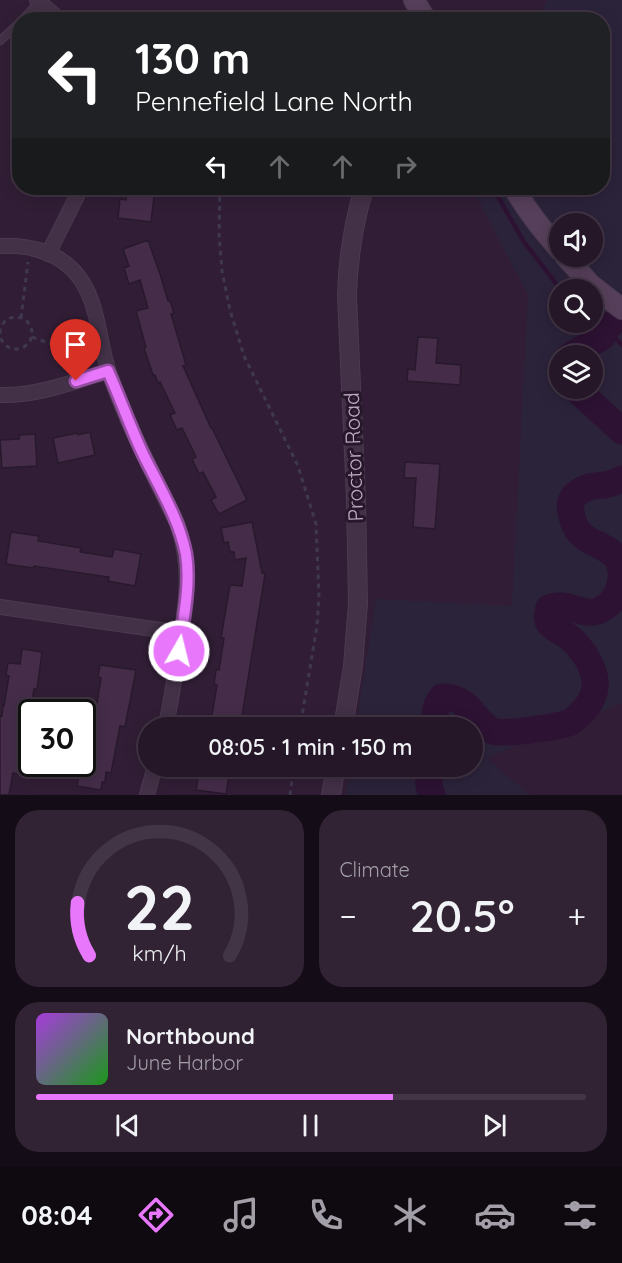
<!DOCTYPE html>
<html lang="en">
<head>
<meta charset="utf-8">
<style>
  :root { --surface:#251628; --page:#312334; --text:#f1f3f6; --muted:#a39fa8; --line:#423545; --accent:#e977fc }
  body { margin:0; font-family:Quicksand,sans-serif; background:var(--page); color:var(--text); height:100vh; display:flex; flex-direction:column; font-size:22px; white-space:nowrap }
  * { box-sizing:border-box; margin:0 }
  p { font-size:20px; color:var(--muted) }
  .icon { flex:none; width:33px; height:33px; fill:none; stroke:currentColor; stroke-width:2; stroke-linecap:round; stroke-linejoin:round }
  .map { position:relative; height:795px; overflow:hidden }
  .drawer { display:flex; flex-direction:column; gap:15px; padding:15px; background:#140c16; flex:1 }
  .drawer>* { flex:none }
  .guide { position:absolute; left:12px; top:12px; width:598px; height:183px; border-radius:24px; box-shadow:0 3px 15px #0003,0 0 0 2px var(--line); background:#202124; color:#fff; overflow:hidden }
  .tools { position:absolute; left:549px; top:213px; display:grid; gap:12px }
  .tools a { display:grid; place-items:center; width:54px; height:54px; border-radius:50%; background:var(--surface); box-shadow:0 3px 15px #0003,0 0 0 2px var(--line); font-size:30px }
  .speed { position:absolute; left:18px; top:699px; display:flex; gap:12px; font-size:30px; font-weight:700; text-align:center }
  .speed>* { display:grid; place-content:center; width:78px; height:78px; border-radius:50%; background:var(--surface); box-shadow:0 3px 15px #0003,0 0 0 2px var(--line); line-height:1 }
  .speed .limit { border:3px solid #111; border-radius:9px; background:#fff; color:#111 }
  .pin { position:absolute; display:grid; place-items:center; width:51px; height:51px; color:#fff; margin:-62px -26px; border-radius:50% 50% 50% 0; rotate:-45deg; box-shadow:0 0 6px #0007 }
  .pin .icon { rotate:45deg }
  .me { position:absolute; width:66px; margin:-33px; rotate:8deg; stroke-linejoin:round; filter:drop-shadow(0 0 4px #0008) }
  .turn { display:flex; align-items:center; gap:21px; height:126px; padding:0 24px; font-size:27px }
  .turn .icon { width:78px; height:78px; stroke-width:2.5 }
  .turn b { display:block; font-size:42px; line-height:51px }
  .lanes { display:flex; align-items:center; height:57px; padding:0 24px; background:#0003; justify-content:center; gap:30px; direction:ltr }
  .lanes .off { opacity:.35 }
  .big { font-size:45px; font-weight:600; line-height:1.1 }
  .drawer .card { flex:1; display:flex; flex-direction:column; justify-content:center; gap:9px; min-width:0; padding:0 21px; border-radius:24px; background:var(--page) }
  .drawer .dial { align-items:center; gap:0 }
  .dial svg { height:156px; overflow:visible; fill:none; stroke:var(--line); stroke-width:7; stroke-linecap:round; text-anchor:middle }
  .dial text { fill:var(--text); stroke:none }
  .song { display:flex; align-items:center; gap:18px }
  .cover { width:72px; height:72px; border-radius:9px; background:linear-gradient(135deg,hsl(280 70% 55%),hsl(120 70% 35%)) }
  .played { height:6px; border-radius:3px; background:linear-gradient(90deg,var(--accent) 65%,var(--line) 65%) }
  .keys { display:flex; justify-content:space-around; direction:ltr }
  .heat { display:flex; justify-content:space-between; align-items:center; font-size:33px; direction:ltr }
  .drawer .tiles { flex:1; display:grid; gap:15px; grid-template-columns:1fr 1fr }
  .card:last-child { grid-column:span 2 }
  .trip { position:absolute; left:138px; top:717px; width:345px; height:60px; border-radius:30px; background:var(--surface); box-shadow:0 3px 15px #0003,0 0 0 2px var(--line); font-weight:600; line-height:60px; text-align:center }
  .tab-bar { display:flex; height:96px; justify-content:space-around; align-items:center; background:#0f0910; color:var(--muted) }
  .tab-bar .icon { width:42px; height:42px }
  .tab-bar .current { color:var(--accent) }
  .tab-bar b { font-size:27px; color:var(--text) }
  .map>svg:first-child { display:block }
  .green { fill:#2b233a; fill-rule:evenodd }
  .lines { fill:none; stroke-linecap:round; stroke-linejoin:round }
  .stream { stroke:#2d1233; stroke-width:4.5 }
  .river { stroke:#2d1233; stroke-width:27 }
  .building { fill:#452d4a; stroke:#29192d; stroke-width:1.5 }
  .service-casing { stroke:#4c3b50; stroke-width:9 }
  .minor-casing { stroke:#4c3b50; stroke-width:16 }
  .tertiary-casing { stroke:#4c3b50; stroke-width:20 }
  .secondary-casing { stroke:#4c3b50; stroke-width:22 }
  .path { stroke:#403850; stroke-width:3; stroke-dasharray:4.5 4.5; stroke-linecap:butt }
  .service { stroke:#433147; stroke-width:7 }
  .minor { stroke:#433147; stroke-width:14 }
  .tertiary { stroke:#433147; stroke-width:18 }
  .secondary { stroke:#563f5a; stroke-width:20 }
  .route-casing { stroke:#974da4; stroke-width:15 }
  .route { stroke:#e977fc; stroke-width:10 }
  .labels { text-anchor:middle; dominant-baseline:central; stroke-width:6; stroke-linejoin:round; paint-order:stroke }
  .street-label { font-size:21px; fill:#c0abc4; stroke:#27172b }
</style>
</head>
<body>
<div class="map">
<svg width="622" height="795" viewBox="0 0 622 795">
  <rect width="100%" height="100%" fill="#311e36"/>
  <path class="green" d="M547 0H622V703L486 758 530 795H346L350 767 472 766V728L356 727 376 599 512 606 528 295 472 188H603V20L538 19ZM560 224H592V256H560ZM560 290H592V322H560ZM560 356H592V388H560Z"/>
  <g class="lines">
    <path class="stream" d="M493 188 524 242 561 290
      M589 322 602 337
      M606 328 622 345"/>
    <path class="river" d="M570 356 602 337 606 328 610 325
      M575 388 622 431
      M432 728 437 705 442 697C463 697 469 709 482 723 486 726 489 730 493 731 504 735 559 727 571 722 574 720 575 719 578 716 599 697 600 678 585 655 580 649 576 642 570 638 564 632 551 629 548 621 546 617 548 613 549 608 570 599 582 620 602 609 612 604 618 595 620 584 622 576 622 566 617 558 600 538 577 547 571 512 569 503 572 496 579 492 591 484 597 487 609 484 613 483 618 481 622 479
      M428 766 429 786 432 795"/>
  </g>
  <path class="building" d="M128 188H155L151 222 118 218 120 199 126 200Z
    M148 240 160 274 168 301H170L174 313 171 314 186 365 183 366 211 428H212L247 500 219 514 211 500 216 497 203 472 199 474 192 459 196 457 182 428 177 430 170 415 175 413 160 382 158 383 155 375H153L144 348 146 347 136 311 148 308 140 280 129 284 124 268 129 266 123 249Z
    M418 337 438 338 436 363 461 365 460 385 407 381 408 369 415 370Z
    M90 432 95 455 58 463 53 438 77 433 78 435Z
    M35 434 37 466 2 468 0 440 19 439V435Z
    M405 462 440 464 435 529 413 527 416 478H404Z
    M252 522 262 573 265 574 240 728H207L209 715H212L217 685 214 684 216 670H219L224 638H221L230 585 242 586 246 558 235 560 234 552H230L228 542 224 543 221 528Z
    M11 532 39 536 38 541 81 548 80 552 112 557 114 549 141 554 135 586 108 581 109 577 34 566 33 568 6 564Z
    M22 649 42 652 37 689H34L20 774 13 773 9 795H0V715L2 716 3 705 4 706 9 676 6 675 8 663 20 664Z
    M100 665 136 670 125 727 120 726 111 773 106 772 105 782H102L101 790 77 786 81 764H82V752L89 753 101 678 98 677Z
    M197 766H222L230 768 226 794 196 790 198 778 195 777Z"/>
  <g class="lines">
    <defs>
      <path id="service" d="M22 20 39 2
        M0 41 20 22"/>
      <path id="minor" d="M37 0 60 20
        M0 246C25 244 54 251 72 269 100 297 97 338 109 372 127 424 153 474 177 523 194 570 185 612 177 659 174 682 171 705 165 728
        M48 254 81 188
        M0 395C38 396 73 382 108 371
        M0 607 181 633
        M147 795 155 766"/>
      <path id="tertiary" d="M343 728 353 666 358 603 356 499 347 296C348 257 353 225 364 188
        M331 795 336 766"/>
      <path id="secondary" d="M414 0 426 20
        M514 188C527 211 542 230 560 250
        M565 256 591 285 622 309"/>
    </defs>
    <use href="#service" class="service-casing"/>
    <use href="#minor" class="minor-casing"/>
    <use href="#tertiary" class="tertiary-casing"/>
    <use href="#secondary" class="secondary-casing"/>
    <path class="path" d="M220 188 219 234 222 271 230 310 244 356 298 466 316 524 319 596 317 626 300 728
      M0 333a16 16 0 1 1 32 0a16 16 0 1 1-32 0Z
      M21 318 28 262
      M32 337C51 344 64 347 77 363
      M290 795 294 766"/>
    <use href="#service" class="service"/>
    <use href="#minor" class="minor"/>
    <use href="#tertiary" class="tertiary"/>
    <use href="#secondary" class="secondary"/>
  </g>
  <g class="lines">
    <defs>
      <path id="route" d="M76 381 108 371C120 398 130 426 142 452 158 485 179 518 186 554 191 586 183 619 179 651"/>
    </defs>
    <use href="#route" class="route-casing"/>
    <use href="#route" class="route"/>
  </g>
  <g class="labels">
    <g class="street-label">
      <text transform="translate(353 457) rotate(-92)">Proctor Road</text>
    </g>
  </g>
</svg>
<div class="tools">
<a><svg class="icon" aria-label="sound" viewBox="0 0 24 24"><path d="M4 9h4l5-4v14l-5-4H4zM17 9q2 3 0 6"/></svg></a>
<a><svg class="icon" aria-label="search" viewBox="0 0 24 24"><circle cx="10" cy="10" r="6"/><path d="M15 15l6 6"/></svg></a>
<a><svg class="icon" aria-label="layers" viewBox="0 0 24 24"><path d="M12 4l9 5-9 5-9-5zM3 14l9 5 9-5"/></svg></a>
</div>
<div class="speed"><div class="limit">30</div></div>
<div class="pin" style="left:76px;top:381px;background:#d93025"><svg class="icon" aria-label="arrive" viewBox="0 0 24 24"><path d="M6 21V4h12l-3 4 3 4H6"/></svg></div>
<svg class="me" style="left:179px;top:651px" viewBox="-20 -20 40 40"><circle r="17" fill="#e977fc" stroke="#fff" stroke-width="3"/><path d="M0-11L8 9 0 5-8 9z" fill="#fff"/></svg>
<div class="trip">08:05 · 1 min · 150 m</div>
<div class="guide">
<div class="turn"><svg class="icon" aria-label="left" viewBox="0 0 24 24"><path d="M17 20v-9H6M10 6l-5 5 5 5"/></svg><div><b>130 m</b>Pennefield Lane North</div></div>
<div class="lanes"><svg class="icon" aria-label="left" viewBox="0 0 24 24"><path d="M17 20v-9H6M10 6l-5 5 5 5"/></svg><svg class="icon off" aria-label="ahead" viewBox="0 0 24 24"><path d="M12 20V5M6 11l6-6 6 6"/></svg><svg class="icon off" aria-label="ahead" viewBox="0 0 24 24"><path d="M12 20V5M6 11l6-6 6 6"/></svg><svg class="icon off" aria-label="right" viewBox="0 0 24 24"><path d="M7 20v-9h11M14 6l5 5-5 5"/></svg></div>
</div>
</div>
<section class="drawer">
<div class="tiles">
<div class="card dial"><svg viewBox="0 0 100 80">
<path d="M14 69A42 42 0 1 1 86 69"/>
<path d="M14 69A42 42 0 0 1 8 42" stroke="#e977fc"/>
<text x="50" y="56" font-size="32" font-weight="700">22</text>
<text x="50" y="72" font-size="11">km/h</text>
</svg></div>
<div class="card"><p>Climate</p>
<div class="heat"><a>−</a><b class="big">20.5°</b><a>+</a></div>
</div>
<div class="card">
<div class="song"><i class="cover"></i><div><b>Northbound</b><p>June Harbor</p></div></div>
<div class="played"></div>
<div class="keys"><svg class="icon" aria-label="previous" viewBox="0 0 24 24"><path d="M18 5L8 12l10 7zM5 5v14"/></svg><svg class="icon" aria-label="pause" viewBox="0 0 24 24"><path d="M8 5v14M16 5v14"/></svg><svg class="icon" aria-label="next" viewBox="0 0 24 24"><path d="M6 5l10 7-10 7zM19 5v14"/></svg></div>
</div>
</div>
</section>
<nav class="tab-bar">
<b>08:04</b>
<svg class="icon current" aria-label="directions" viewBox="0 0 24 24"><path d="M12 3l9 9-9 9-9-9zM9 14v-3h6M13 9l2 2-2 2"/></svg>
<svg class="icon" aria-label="music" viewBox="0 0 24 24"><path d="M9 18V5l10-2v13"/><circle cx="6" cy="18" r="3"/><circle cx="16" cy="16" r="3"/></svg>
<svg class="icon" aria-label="phone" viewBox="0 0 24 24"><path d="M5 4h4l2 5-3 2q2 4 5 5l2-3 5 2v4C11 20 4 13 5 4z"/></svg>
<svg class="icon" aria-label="climate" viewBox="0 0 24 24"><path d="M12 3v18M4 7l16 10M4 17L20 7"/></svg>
<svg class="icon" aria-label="car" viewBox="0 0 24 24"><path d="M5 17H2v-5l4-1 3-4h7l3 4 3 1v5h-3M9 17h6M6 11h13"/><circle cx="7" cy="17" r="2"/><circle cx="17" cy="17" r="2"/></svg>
<svg class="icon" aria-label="filters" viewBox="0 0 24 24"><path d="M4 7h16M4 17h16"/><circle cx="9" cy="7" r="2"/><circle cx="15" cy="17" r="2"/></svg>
</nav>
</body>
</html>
